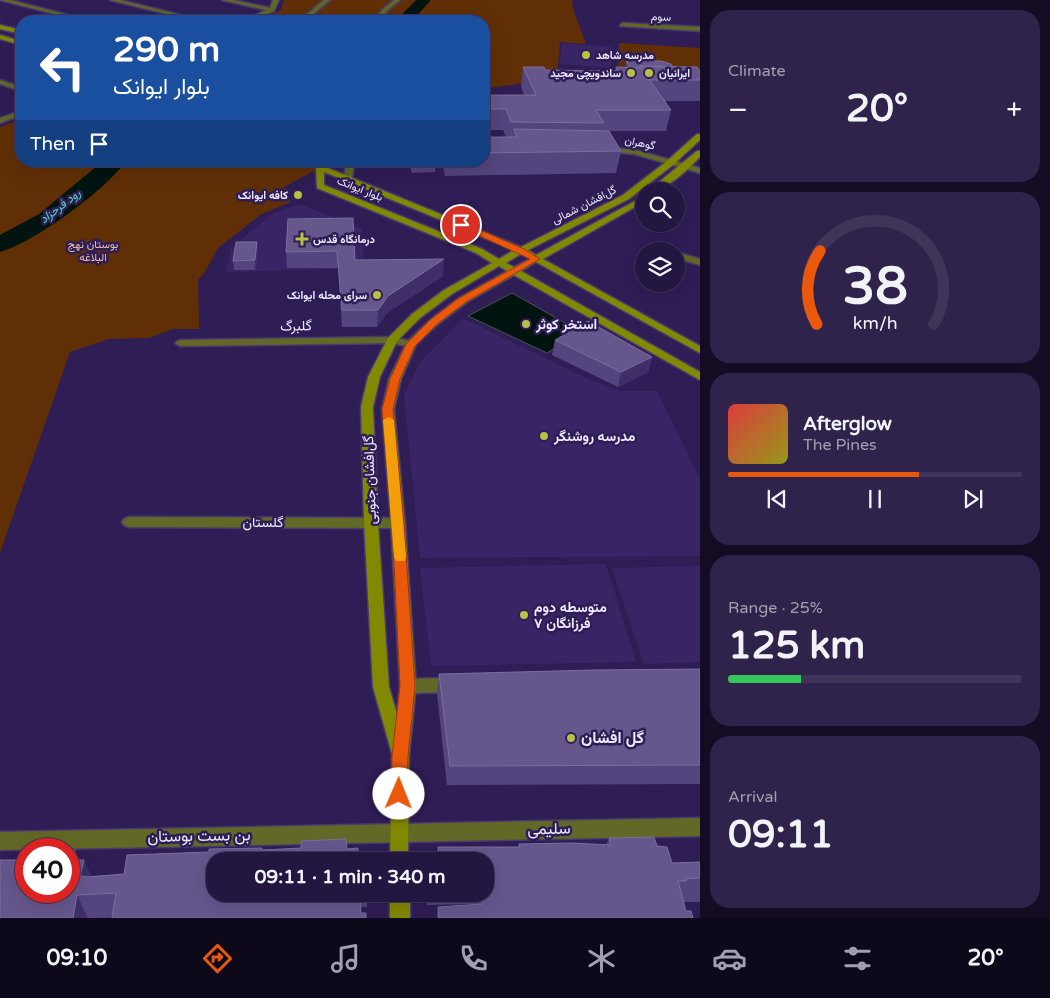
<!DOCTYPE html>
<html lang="en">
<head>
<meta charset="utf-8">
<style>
  :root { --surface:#231640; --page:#2f234b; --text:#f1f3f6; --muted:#a39fb1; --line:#403559; --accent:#ea580c }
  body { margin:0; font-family:"Varela Round",Vazirmatn,sans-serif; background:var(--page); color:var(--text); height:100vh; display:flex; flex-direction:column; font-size:19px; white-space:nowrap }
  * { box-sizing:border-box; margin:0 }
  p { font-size:16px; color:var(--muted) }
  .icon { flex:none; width:28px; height:28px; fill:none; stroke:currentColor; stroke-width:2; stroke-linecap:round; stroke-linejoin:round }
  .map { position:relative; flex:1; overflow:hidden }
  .drawer { display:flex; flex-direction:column; gap:10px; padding:10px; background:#130c23; width:350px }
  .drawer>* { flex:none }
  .hud { position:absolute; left:15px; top:15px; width:475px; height:152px; border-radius:20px; box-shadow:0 5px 20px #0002,0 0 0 1px var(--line); background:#1a4fa0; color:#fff; overflow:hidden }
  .tools { position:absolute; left:635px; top:182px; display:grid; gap:10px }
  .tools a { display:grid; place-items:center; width:50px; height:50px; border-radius:50%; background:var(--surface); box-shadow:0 5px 20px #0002,0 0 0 1px var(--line); font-size:25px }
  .speed { position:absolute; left:15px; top:838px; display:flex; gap:10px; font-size:25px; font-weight:700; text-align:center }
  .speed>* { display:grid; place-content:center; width:65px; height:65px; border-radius:50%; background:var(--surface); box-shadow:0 5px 20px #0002,0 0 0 1px var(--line); line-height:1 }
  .speed .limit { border:8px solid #d22; background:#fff; color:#111 }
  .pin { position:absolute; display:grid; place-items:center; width:42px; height:42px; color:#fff; margin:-21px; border:2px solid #fff; border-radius:50%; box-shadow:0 1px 5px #0007 }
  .me { position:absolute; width:55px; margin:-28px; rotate:1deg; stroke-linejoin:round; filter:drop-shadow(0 0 4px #0008) }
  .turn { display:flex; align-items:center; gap:18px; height:105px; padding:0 15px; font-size:22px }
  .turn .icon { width:65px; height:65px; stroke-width:2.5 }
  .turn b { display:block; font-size:35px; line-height:42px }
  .then { display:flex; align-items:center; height:48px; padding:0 15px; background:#0003; gap:10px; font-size:19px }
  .big { font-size:38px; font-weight:700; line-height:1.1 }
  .drawer .widget { flex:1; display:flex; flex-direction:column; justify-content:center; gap:8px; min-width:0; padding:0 18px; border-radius:20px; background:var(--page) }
  .drawer .dial { align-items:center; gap:0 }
  .dial svg { height:130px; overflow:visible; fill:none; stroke:var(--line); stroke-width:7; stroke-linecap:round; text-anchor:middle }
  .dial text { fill:var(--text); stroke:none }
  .song { display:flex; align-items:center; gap:15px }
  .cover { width:60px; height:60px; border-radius:8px; background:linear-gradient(135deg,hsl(0 70% 55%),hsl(60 70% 35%)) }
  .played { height:5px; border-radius:2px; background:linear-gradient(90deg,var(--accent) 65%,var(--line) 65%) }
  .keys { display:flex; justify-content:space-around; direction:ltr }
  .heat { display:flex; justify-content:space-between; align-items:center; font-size:28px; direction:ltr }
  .charge { height:8px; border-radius:4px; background:linear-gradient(90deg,#34c759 25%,var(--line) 0) }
  .trip { position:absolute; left:206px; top:852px; width:288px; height:50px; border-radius:20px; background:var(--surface); box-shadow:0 5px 20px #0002,0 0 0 1px var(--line); font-weight:700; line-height:50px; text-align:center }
  .menu { display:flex; height:80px; justify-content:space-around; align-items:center; background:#0e091a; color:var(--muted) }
  .menu .icon { width:35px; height:35px }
  .menu .current { color:var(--accent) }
  .menu b { font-size:22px; color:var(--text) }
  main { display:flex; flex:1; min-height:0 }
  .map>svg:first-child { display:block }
  .built { fill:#392566 }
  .green { fill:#612f06 }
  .water { fill:#02140f; stroke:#485457 }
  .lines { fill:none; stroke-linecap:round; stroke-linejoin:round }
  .river { fill:#02140f; fill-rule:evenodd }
  .street-casing { stroke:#4a3a6e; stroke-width:3 }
  .secondary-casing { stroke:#4a3a6e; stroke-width:3 }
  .street { fill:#626825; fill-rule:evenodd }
  .secondary { fill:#818900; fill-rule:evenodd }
  .wall { fill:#54457e }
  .shaded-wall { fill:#3f2e68 }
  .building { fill:#65578c; stroke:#7a6e9e }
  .route { fill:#ea580c; stroke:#983908 }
  .slow { fill:#f59e0b }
  .poi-dot { fill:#b7c148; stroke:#2f1d56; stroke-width:2 }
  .labels { text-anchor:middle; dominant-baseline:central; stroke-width:5; stroke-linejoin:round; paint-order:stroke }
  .far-street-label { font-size:11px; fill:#ede9ff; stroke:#2f1d56 }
  .far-poi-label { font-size:11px; font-weight:bold; fill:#ede9ff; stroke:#2f1d56; text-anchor:start }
  .far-park-label { font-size:11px; fill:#f0c1a2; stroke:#2f1d56 }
  .far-water-label { font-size:12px; font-style:italic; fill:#49e0bd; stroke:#2f1d56 }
  .poi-label { font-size:14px; font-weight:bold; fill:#ede9ff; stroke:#2f1d56; text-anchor:start }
  .street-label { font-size:14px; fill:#ede9ff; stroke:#2f1d56 }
  .near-poi-label { font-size:16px; font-weight:bold; fill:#ede9ff; stroke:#2f1d56; text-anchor:start }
  .near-street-label { font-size:16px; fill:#ede9ff; stroke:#2f1d56 }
</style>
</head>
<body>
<main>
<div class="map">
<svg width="700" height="918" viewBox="0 0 700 918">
  <rect width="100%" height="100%" fill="#2f1d56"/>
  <path class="built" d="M562 43 612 47 611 68 559 64Z
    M300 204 362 229 364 268 226 272 231 248 272 214Z
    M463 318 590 380 619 391H657L700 479V556L420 558 404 394 421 361Z
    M606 564 636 662 431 666 420 568Z
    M700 566V662L644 664 612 568Z"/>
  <path class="green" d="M284 0H572L573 9 586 44 560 42 557 78 484 89V21H258L281 10Z
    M619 43 700 48V74L618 68Z
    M21 119V161H333L284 187 290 202 260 215 218 248 205 272 198 280 199 329H173L149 338 109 339 70 352 0 553V127Z"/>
  <path class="water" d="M512 293 581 332 547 353 468 316Z"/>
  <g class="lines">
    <path class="river" d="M416 0H431L412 21H396Z
      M103 161H126C107 189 32 244 0 252V235L39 214Z"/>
    <defs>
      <path id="street" d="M0 0H10L91 21H82Z
        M110 0H120L205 21H196Z
        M222 0H233L270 8 273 0H279L274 11 251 21H244L266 10Z
        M324 0H330L305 21H299Z
        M394 0H400L387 11 380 21H374L383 9Z
        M622 23 700 27V31L620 26Z
        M484 52 487 54V63L484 65Z
        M0 80 21 87V91L0 84Z
        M21 111V115L0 123V118Z
        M601 147 635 150 700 168V173L634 154 601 151Z
        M323 161H332L323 170H317V166Z
        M346 161H354L352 180 348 182 344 180Z
        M679 253 700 259V265L676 258V254Z
        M392 337 415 342 416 344 411 347 392 343 180 346 175 343 180 340Z
        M129 517 398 518 403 520 405 523 403 526 398 528 129 527 124 525 122 522 124 519Z
        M455 678 461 680 463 685 461 690 455 692 408 693 402 691 400 686 402 681 408 679Z
        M700 818V836L0 850V832Z"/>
      <path id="secondary" d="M0 25 21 30V34L0 29Z
        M0 35 21 41V45L0 39Z
        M697 134H700V140L673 165 629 199 528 250 536 255 644 196V202L543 259 700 346V353L536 262 521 271 700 372V380L514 275 467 302 438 324 416 345 401 379 394 409 405 523 416 686 409 756 408 861H390L392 754 373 687 364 522 361 407 368 377 388 338 412 314 444 290 492 263 476 253 317 188 316 168 323 166 521 247 623 195 667 161ZM324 172 514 250 499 259 482 249 324 185ZM521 254 530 259 514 267 506 263ZM499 266 507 271 459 298 430 320 407 342 389 379 382 409 391 523 400 686 397 714 389 687 378 522 373 407 380 377 397 341 420 318 452 294Z
        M697 151H700V157C687 170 667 191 648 191Z
        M390 894H410V918H390Z"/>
    </defs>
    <use href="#street" class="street-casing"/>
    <use href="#secondary" class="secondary-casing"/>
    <use href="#street" class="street"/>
    <use href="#secondary" class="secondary"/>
  </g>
  <path class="wall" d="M626 61 673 67 700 71V101H664L671 110 666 131H609L621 151 616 173 445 176 442 161H484V137H506L503 130H484V95H524L521 87 523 67 545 70 615 71 616 67H625Z
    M409 161H436L435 172 412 173Z
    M288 219 355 260 443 276 387 313 377 327H342L338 268H287L286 252Z
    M258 251 255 270H234L233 261Z
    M555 340 652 357 648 372 618 387 552 355Z
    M700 669V784L447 785 437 694 439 674Z
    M609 838 657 846 672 863 700 878V902H683L686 911 693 918H437L438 907 476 904 427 905 426 894H485V861H436L438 847H518L519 844 606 845Z
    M346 839 215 894H367V907H360L361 913 99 918H0L79 860 91 876 124 874 209 852 262 848V850L301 848Z"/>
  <path class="shaded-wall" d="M257 242 258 251 255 270V260Z
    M444 259 443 276 387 313 377 327 378 310 388 296Z
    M652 357 648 372 618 387 621 372Z
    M75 850 82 867 84 860 95 884 89 895 73 860Z
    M77 895 88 918H73Z"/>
  <path class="building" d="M626 61H661L671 64 673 67 640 66 639 68 630 67Z
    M640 66 697 67 700 71V80H650Z
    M523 67H544L545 70 618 71 616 67 641 68 671 110H596L604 123 511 122 506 109H484V95H536Z
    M514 129 609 131 621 151 484 153V137H517Z
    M353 218 355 260 444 259 388 296 378 310H342L337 251 286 252 288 219Z
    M236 242H257L255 260 233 261Z
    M588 321 652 357 621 372 555 340Z
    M700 669V765L450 766 439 674 594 670Z
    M654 837 657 846 667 847 672 863 700 862V878L685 879 686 881H678L686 911H691L693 918H439L438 907 483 904 482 894H485V861H440L438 847H520L519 844 572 843 611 845 609 838Z
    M346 839 347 849 358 848V861H215V894H360L361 913H366V918H112L116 893 77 895 73 918H0V860H26V891H69V850H75L73 860H84L80 876 89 877 124 874 127 855 209 852V849L262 848V850L301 848V841Z"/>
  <path class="route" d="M458 223H464L524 249 540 259 466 302 437 324 415 346 400 379 393 409 404 523 415 686 408 756 407 794 405 799 399 801 394 799 391 794 392 756 400 686 392 523 382 409 390 379 406 344 430 320 459 298 530 259 458 226Z"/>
  <path class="slow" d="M389 417 394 420 406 557 405 561H396L394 557 383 420Z"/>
  <g class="poi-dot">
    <circle cx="586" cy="55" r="5"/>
    <circle cx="631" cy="73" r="5"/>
    <circle cx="649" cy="73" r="5"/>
    <circle cx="298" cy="195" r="5"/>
    <path d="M299.5 231.5h5v5h5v5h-5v5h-5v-5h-5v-5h5z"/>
    <circle cx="377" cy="295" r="5"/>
    <circle cx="526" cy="324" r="5"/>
    <circle cx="544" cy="436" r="5"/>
    <circle cx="524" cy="615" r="5"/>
    <circle cx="571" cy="738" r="5"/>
  </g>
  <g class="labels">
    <g class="far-street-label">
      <text transform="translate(661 17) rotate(3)">سوم</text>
      <text transform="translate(640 143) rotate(12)">گوهران</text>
      <text transform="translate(360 189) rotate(22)">بلوار ایوانک</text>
      <text transform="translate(584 205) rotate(-27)">گل‌افشان شمالی</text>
    </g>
    <g class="far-poi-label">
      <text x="596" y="55">مدرسه شاهد</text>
      <text x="621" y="73" text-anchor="end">ساندویچی مجید</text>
      <text x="659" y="73">ایرانیان</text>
      <text x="288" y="195" text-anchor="end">کافه ایوانک</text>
      <text x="313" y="239">درمانگاه قدس</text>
      <text x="367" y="295" text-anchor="end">سرای محله ایوانک</text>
    </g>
    <g class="far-park-label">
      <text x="93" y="244">بوستان نهج<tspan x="93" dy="13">البلاغه</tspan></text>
    </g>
    <g class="far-water-label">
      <text transform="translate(60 206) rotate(-38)">رود فرحزاد</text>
    </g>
    <g class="poi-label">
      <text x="536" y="324">استخر کوثر</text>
      <text x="554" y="436">مدرسه روشنگر</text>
      <text x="534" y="607">متوسطه دوم<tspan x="534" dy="16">فرزانگان ۷</tspan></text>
    </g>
    <g class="street-label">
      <text transform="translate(296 326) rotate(-1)">گلبرگ</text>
      <text transform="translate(370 480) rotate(-92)">گل‌افشان جنوبی</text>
      <text x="263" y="522">گلستان</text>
    </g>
    <g class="near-poi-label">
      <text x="581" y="738">گل افشان</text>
    </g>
    <g class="near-street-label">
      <text transform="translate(549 829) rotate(-1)">سلیمی</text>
      <text transform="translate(199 836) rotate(-1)">بن بست بوستان</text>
    </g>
  </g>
</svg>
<div class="tools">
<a><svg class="icon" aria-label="search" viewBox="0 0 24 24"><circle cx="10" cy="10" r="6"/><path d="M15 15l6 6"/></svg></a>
<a><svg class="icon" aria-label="layers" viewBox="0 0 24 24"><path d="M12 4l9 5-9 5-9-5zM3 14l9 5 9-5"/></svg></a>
</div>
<div class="speed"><div class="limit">40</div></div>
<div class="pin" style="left:461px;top:225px;background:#d93025"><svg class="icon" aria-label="arrive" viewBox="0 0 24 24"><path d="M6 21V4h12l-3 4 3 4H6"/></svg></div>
<svg class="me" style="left:399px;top:794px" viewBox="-20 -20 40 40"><circle r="19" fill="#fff"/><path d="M0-13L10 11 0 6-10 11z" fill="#ea580c"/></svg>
<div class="trip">09:11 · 1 min · 340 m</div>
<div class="hud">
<div class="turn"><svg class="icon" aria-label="left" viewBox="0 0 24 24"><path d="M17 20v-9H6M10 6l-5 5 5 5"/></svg><div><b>290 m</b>بلوار ایوانک</div></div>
<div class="then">Then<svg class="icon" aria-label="arrive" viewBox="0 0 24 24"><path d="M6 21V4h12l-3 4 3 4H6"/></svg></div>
</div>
</div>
<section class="drawer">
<div class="widget"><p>Climate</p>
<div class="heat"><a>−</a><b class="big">20°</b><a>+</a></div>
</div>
<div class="widget dial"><svg viewBox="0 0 100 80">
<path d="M14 69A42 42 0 1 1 86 69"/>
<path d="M14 69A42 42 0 0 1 16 24" stroke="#ea580c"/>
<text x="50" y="56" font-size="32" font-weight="700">38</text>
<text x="50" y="72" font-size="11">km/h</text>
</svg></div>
<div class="widget">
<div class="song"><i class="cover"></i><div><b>Afterglow</b><p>The Pines</p></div></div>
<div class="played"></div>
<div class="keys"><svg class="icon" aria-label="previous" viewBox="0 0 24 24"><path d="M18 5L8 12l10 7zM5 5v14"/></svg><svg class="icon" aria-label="pause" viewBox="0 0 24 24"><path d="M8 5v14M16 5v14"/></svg><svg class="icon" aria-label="next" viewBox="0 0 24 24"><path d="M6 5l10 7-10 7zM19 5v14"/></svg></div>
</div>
<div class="widget"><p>Range · 25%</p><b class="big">125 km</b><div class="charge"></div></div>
<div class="widget"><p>Arrival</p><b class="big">09:11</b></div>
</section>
</main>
<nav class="menu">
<b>09:10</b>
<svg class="icon current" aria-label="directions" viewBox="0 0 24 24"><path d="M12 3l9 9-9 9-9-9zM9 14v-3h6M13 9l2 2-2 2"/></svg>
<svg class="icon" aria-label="music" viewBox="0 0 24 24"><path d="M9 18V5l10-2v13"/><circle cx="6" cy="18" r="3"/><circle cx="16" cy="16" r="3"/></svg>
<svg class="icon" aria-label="phone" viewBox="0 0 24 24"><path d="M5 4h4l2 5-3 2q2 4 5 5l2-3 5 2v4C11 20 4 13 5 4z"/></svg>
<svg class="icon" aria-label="climate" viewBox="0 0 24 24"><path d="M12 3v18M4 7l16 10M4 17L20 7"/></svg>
<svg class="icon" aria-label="car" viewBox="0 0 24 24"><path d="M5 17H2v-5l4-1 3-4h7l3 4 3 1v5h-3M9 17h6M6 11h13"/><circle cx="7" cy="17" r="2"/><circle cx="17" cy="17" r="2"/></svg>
<svg class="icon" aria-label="filters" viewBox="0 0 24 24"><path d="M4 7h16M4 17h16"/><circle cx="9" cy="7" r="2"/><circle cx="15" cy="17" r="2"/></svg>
<b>20°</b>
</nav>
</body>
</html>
